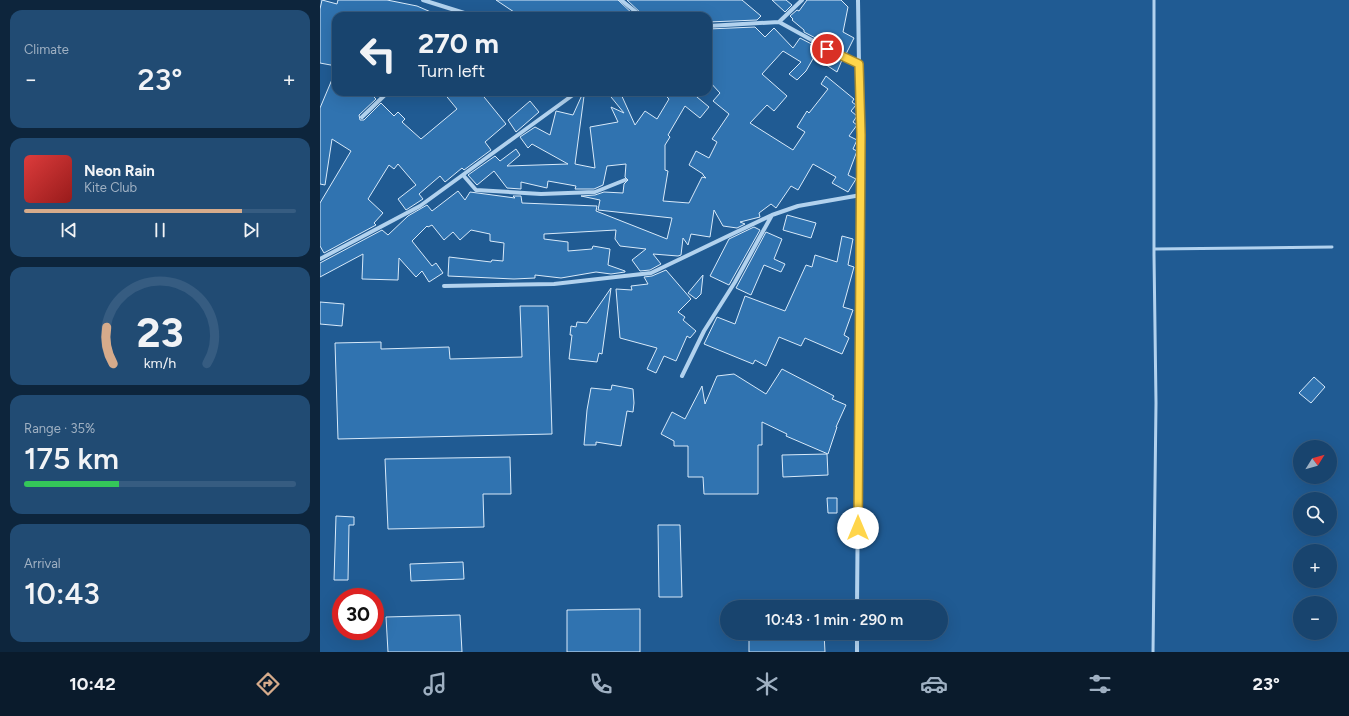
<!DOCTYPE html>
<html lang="en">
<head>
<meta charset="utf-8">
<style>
  :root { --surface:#18446e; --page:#214b73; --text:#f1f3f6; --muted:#9fb0c2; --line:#365c81; --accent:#d6ab8b }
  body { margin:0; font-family:Figtree,sans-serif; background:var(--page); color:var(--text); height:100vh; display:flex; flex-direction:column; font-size:15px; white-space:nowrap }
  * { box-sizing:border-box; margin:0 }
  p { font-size:13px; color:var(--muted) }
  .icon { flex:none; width:22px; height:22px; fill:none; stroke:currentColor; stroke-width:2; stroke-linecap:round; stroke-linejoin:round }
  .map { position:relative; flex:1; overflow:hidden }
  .drawer { display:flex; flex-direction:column; gap:10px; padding:10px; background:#0d253c; width:320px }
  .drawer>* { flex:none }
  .guide { position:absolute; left:12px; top:12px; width:380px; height:84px; border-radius:12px; box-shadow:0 4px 16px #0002,0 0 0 1px var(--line); background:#18446e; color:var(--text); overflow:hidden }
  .needle { width:26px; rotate:53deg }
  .tools { position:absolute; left:973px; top:440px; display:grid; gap:8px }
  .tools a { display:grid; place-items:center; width:44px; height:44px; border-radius:50%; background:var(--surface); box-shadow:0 4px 16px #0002,0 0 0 1px var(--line); font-size:20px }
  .speed { position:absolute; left:12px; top:588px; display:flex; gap:8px; font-size:20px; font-weight:700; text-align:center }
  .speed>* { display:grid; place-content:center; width:52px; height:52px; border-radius:50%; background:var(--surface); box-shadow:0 4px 16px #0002,0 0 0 1px var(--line); line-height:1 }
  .speed .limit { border:6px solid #d22; background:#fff; color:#111 }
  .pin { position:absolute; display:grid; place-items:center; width:34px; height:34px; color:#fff; margin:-17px; border:2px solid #fff; border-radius:50%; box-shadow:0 1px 4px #0007 }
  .me { position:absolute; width:44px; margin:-22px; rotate:0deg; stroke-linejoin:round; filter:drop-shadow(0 0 3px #0008) }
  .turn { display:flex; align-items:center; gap:14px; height:84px; padding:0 20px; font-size:18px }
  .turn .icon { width:52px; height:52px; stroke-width:2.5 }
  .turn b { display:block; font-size:28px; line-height:34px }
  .big { font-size:30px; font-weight:600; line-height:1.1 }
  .drawer .tile { flex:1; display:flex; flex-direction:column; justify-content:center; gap:6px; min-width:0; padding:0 14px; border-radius:12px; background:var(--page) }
  .drawer .dial { align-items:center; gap:0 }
  .dial svg { height:104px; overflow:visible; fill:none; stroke:var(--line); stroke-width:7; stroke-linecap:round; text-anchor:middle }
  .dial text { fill:var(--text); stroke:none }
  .song { display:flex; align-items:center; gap:12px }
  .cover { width:48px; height:48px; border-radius:6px; background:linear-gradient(135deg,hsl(0 70% 55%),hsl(0 70% 35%)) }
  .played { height:4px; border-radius:2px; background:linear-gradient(90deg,var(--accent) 80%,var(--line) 80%) }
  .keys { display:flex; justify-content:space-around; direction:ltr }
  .heat { display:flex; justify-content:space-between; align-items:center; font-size:22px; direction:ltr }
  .charge { height:6px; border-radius:3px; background:linear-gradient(90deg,#34c759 35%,var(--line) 0) }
  .trip { position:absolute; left:400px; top:600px; width:228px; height:40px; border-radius:20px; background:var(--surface); box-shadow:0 4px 16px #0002,0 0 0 1px var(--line); font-weight:600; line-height:40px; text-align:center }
  .dock { display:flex; height:64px; justify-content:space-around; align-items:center; background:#0a1b2c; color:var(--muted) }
  .dock .icon { width:28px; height:28px }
  .dock .on { color:var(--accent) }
  .dock b { font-size:18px; color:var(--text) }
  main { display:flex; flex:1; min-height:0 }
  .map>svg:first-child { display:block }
  .building { fill:#3073b0; stroke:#d8eafa }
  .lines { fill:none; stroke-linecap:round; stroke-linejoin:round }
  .lane { stroke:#b2d2ee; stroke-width:3 }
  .street { stroke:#b2d2ee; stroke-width:4 }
  .route-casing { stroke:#a68a30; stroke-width:10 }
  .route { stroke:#ffd54a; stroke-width:7 }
</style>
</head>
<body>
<main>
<section class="drawer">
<div class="tile"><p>Climate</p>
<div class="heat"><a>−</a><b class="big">23°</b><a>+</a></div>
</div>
<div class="tile">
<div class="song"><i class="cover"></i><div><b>Neon Rain</b><p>Kite Club</p></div></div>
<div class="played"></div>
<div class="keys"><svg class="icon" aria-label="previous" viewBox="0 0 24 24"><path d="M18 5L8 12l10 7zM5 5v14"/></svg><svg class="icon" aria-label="pause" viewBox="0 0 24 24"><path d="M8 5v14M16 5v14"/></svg><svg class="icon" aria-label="next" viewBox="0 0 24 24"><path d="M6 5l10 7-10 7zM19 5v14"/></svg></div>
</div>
<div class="tile dial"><svg viewBox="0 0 100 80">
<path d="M14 69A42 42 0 1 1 86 69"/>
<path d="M14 69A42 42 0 0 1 9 41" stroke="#d6ab8b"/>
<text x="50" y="56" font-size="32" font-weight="700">23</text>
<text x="50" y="72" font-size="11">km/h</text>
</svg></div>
<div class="tile"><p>Range · 35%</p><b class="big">175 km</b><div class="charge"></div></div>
<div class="tile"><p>Arrival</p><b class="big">10:43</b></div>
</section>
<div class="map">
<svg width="1029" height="652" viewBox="0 0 1029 652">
  <rect width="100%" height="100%" fill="#205b93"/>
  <path class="building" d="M2 0 17 4 18 0H67L97 6 120 16H16V40L13 55 16 56V66L0 63V9Z
    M176 0H298L315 16H200Z
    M307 0H422L441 16 437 20 388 22V16H324Z
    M452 0H466L472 5 465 12Z
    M487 0H521L528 7 523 32 534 38 526 54 484 32V30L472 20 473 19 470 16 477 10 479 11Z
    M435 27 445 37 454 28 473 48 480 38 522 60 517 72 494 57 486 71 477 80 469 74 481 62 463 51 442 74 467 96 454 111 447 105 430 123 473 150 485 132 477 127 487 111 489 113 508 89 501 84 506 76 534 99 532 102 536 105 531 111 537 116 533 122 537 125 529 136 537 140 533 149 537 151 528 175 536 179 528 192 512 183 516 177 493 164 478 190 471 186 456 208 451 204 439 213 440 217 420 222 425 224 417 228 403 226 394 210 390 237 371 234 368 245 363 238 361 255 358 256 333 254 341 264 330 270 320 271 312 260 326 249 300 246 295 239 296 230 224 234V239L248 242V251L272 249 273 246 290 249 288 265 305 271V272L291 274 276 272 241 278 215 275V278L194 279 128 276 129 257 171 262 172 260 183 261 184 243 170 241V234L151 230 140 240 133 232 124 240 112 225 108 227 107 226 92 241 112 266 116 263 123 273 109 282 102 271 96 277 79 258 78 280 42 279 43 254 0 277V263L62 230 68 235 88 216 107 205 112 211 138 191 145 200 150 192 195 198 193 196H201L202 203 277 206 276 211 347 239 352 218 278 210 280 200 261 196 275 195 284 192 303 193 304 184 308 180 305 177 306 164 287 166 283 185 274 189H255L256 186 228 181 227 188 201 182V189L187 188 174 171 157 185 148 175 175 156 180 161 196 149 200 155 187 166 248 164 212 144 208 148 200 137 215 127 230 135 236 111 253 115 262 95 264 96 255 164 275 168 270 127 298 122 291 107 304 113 287 92H300L315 125 325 111 337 119 349 99 342 92H371L389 107 380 118 365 106 348 135 350 137 345 145V170L348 171 343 201 369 203 382 177 386 178 383 175V174L369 165 376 151 389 158 397 142 392 139 409 114 393 101 400 93 388 80V29Z
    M16 70V92H56L53 96 56 99 39 115 40 120H44L61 103 74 116 78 112 85 119 82 122 101 139 137 109 123 92H160L186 124 165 142 171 150 144 170 142 168 125 182 120 176 99 194 103 199 86 210 78 199 96 185 78 164 74 169 69 165 48 199 63 213 54 223 56 225 4 253 0 246V203L31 151 12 139 5 185 0 184V108Z
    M210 101 219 112 196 132 188 120Z
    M467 215 496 223 491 238 463 230Z
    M434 227 440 230 409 285 390 276 409 239Z
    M446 232 462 239 454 259 465 264 461 272 444 265 431 295 416 288Z
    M522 236 533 239 528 265 534 267 523 307 533 310 524 335 529 338 522 354 485 338 481 346 459 337 446 366 435 360 433 364 384 344 397 317 415 324 425 296 465 311 486 265 492 267 495 255 517 262Z
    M346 270 371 299 358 312 365 317 363 320 376 331 370 338 367 336 356 361 344 356 336 373 327 369 337 348 300 338 296 289 312 290 311 286 328 284 324 277 332 276Z
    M383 275 381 294 376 299 368 293Z
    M291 288 282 354 279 353 277 362 249 359 252 335H250L251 326 256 327 257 322 267 323Z
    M0 302 24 304 22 326 0 324Z
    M200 306H228L232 434 18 439 15 343 61 342V349L129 347 130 359 202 357Z
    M462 369 514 396 512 399 526 405 516 427H517L508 454 466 436 467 434 442 422V445H438V494H384L383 477H368V446H354V441L341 434 352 412 365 419 382 386 385 404 397 376 414 374 446 394Z
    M994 377 1005 387 991 403 979 393Z
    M292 385 313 389 314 403 313 412 307 411 301 446 276 442V445H264L267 410 271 388 291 390Z
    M507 454 508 475 463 477 462 455Z
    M190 457 191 494H163L164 527 68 529 65 459Z
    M507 498H517V513H508Z
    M16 516 34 517V525H29L28 580H14Z
    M338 525H360L362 597H339Z
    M143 562 144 579 91 581 90 564Z
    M320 609V652H247V610Z
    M140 615 142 652H68L66 617Z
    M429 633H504L505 652H429Z"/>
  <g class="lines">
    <path class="lane" d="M834 249 1012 247
      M833 652 836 403 834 255V0"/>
    <path class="street" d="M103 0 154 16
      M301 0 321 16
      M538 0 539 64
      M459 22 482 0
      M388 26 459 22 519 55 539 64 541 135 537 607
      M42 117 68 92
      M143 175 156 190 221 194 275 192 305 180
      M0 259 100 206 257 92
      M124 286 234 284 331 273 452 215 478 206 541 195
      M362 376 384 331 415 282 452 215
      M537 652V633"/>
  </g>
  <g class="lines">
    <defs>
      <path id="route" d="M507 49 539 64 541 135 538 528"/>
    </defs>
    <use href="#route" class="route-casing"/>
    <use href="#route" class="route"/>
  </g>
</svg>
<div class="tools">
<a><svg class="needle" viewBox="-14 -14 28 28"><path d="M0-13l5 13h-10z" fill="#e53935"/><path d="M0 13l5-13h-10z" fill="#9fb0c2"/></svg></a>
<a><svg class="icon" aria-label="search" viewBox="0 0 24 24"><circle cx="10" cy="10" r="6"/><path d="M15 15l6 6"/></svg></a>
<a>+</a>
<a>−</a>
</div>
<div class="speed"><div class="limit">30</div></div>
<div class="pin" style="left:507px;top:49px;background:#d93025"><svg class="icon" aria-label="arrive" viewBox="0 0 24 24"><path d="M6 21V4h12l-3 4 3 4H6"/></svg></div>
<svg class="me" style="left:538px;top:528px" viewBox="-20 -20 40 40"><circle r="19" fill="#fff"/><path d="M0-13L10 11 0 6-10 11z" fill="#ffd54a"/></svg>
<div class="trip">10:43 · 1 min · 290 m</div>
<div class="guide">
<div class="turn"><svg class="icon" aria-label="left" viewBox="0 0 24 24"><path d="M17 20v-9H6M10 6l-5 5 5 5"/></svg><div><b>270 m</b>Turn left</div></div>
</div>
</div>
</main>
<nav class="dock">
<b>10:42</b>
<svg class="icon on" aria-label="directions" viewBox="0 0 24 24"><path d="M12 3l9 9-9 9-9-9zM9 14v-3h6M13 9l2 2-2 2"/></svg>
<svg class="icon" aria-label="music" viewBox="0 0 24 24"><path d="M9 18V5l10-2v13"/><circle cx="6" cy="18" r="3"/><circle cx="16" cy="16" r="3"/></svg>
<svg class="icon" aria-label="phone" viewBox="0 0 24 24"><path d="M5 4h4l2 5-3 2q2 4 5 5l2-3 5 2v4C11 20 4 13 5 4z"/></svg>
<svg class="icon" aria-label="climate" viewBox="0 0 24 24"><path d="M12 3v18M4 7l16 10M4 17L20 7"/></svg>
<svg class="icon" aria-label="car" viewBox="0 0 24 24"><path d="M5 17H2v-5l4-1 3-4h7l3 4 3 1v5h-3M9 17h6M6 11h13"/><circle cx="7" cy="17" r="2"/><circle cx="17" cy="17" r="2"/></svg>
<svg class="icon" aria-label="filters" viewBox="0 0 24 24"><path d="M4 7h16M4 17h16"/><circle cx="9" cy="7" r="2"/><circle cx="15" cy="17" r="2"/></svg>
<b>23°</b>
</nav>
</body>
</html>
